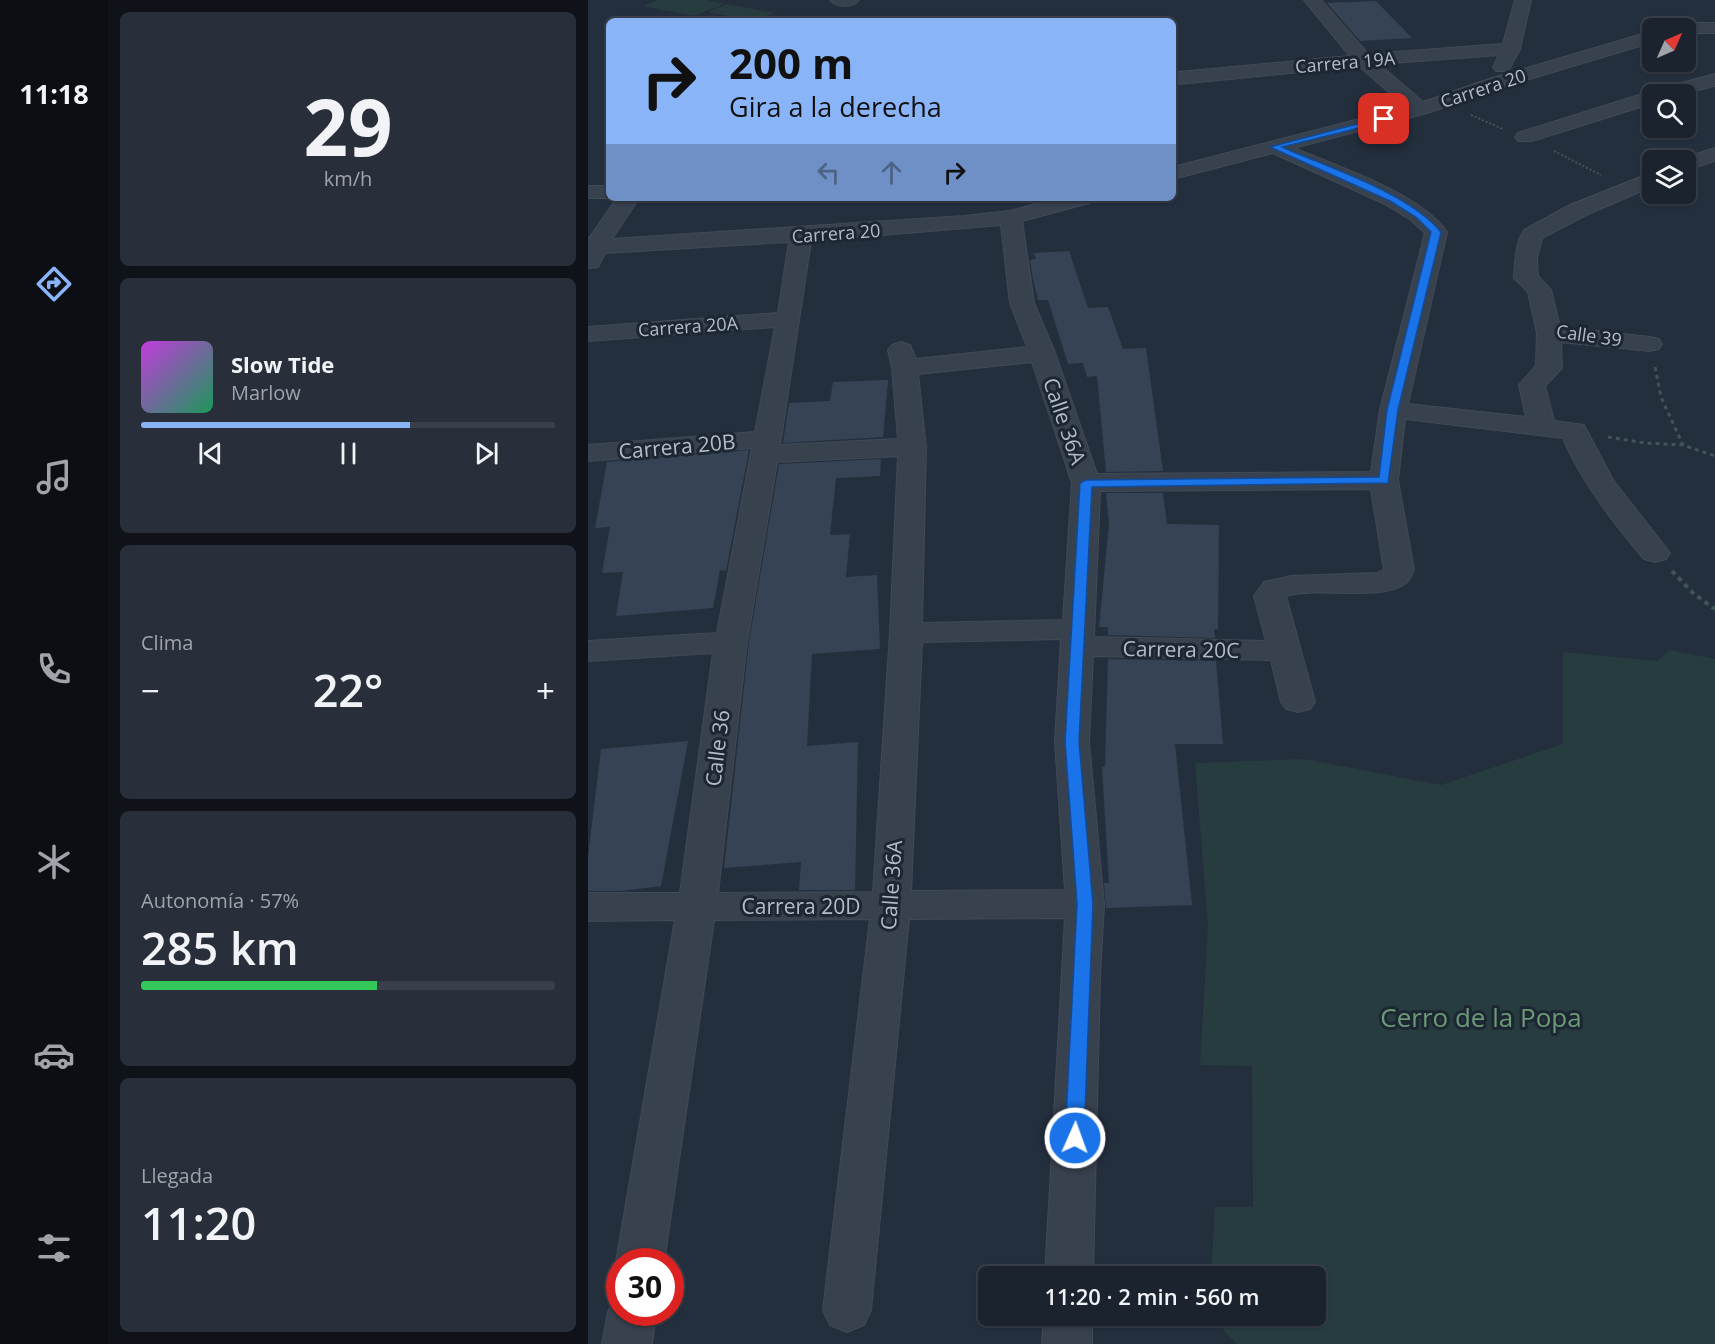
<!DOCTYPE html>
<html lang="es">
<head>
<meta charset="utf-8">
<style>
  :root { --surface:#1b232e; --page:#282f3a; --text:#f1f3f6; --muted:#a0a4aa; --line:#39404a; --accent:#8ab4f8 }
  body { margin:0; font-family:"Open Sans",sans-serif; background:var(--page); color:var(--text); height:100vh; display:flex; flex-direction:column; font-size:22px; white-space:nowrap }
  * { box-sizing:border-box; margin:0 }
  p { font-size:20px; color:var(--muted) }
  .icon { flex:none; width:33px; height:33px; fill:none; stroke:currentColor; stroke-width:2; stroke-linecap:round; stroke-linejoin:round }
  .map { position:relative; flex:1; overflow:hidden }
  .side { display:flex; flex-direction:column; gap:12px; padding:12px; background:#0f1319; width:480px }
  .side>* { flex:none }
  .hud { position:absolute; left:18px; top:18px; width:570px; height:183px; border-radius:9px; box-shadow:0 2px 4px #0004,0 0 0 2px var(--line); background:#8ab4f8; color:#111; overflow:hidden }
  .needle { width:39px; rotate:45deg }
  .tools { position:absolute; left:1054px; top:18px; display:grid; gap:12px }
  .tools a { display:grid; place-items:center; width:54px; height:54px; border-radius:9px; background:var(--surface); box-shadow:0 2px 4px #0004,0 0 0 2px var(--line); font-size:30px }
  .speed { position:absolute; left:18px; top:1248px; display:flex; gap:12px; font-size:30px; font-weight:700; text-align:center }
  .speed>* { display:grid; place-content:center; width:78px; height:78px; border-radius:50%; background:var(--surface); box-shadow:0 2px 4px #0004,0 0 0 2px var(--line); line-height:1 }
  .speed .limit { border:9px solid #d22; background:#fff; color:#111 }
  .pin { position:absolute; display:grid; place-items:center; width:51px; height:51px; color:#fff; margin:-26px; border-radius:12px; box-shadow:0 3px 9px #0006 }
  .me { position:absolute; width:66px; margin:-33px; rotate:2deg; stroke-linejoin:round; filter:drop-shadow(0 0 4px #0008) }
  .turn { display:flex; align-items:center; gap:21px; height:126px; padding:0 24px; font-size:27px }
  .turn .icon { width:78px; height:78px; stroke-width:2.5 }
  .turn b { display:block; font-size:42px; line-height:51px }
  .lanes { display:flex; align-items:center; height:57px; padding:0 24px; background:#0003; justify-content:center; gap:30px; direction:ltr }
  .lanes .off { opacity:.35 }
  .big { font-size:45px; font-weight:600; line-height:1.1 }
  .side .card { flex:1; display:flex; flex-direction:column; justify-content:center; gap:9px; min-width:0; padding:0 21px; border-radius:9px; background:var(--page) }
  .side .dial { align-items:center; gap:0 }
  .dial b { font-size:78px; line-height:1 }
  .song { display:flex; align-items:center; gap:18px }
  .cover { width:72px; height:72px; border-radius:9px; background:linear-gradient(135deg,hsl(290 70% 55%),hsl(150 70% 35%)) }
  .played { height:6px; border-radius:3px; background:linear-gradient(90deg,var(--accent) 65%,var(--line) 65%) }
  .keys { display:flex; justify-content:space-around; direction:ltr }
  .heat { display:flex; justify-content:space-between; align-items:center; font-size:33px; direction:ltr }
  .charge { height:9px; border-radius:4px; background:linear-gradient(90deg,#34c759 57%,var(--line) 0) }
  .trip { position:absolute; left:390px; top:1266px; width:348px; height:60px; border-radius:9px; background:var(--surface); box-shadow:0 2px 4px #0004,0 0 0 2px var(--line); font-weight:600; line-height:60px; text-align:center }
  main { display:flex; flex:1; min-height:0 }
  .tab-bar { display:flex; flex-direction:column; width:108px; justify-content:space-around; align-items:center; background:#0b0e12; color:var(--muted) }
  .tab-bar .icon { width:42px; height:42px }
  .tab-bar .on { color:var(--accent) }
  .tab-bar b { font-size:27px; color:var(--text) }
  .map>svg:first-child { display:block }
  .green { fill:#263c3f }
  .building { fill:#364354 }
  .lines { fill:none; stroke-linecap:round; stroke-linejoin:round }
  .minor-casing { stroke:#414a57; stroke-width:2 }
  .path-far2 { stroke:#3f5557; stroke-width:2; stroke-dasharray:2 2; stroke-linecap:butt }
  .path-far1 { stroke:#3f5557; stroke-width:3; stroke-dasharray:4 4; stroke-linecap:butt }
  .path { stroke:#3f5557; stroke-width:4; stroke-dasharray:4.5 4.5; stroke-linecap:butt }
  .minor { fill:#38414e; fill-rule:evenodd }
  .route { fill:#1a73e8; stroke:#114b97; stroke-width:1.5 }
  .labels { text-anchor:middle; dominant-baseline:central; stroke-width:6; stroke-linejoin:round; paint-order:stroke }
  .far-street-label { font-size:18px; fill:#b4bcc9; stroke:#1d2633 }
  .street-label { font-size:21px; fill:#b4bcc9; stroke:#1d2633 }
  .near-park-label { font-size:26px; fill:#6b9a76; stroke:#1d2633 }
</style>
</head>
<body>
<main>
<nav class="tab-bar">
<b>11:18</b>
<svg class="icon on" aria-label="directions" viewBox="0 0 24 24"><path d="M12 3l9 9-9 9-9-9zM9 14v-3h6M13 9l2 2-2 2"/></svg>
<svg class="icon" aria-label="music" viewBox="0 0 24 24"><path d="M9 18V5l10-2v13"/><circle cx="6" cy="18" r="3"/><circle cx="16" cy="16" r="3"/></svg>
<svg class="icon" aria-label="phone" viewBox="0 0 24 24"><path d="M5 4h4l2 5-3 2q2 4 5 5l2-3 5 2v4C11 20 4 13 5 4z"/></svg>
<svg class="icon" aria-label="climate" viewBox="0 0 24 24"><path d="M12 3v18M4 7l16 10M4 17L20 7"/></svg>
<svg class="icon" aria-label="car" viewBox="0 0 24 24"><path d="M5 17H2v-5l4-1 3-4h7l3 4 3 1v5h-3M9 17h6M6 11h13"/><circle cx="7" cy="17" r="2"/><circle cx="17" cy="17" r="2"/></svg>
<svg class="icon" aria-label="filters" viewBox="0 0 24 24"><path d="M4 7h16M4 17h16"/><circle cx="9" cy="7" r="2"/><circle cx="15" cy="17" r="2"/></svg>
</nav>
<section class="side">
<div class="card dial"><b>29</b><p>km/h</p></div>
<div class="card">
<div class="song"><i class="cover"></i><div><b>Slow Tide</b><p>Marlow</p></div></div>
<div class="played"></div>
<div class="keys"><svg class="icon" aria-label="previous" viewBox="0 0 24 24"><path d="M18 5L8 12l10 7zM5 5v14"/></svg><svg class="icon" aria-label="pause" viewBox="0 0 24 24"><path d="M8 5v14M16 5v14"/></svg><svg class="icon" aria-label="next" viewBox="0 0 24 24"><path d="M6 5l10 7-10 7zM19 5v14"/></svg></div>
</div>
<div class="card"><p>Clima</p>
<div class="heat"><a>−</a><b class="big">22°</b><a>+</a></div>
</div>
<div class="card"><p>Autonomía · 57%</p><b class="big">285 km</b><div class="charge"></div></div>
<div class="card"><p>Llegada</p><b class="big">11:20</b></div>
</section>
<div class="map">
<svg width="1127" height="1344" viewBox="0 0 1127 1344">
  <rect width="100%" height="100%" fill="#242f3e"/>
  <path class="green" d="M70 0H116L136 4 106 16 55 6Z
    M139 4 186 13 167 21 120 12Z
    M1081 650 1127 659V1344H649L622 1316H728V1276H623L627 1207H665L664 1066 612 1065 620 926 607 763 716 759 853 785 975 744V652L1070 661Z"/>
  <path class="building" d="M788 1 824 38 772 41 739 3Z
    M481 251 500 308 520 307 535 349 558 348 575 471 518 472 509 376 499 377 495 363 480 364 460 300H450L445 279 442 260 448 259 446 253Z
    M300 380 295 437 195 443 201 403 242 401 245 382Z
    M161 450 138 571 132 570 125 608 28 616 35 572 14 573 22 527 7 528 19 462Z
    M293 459 292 476 248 478 242 535 262 534 258 577 289 575 292 649 224 654 219 746 270 742 267 890H211L213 862 136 868 161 642 191 464Z
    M518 493H575L579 524 631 525 630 629H626L627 638 520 635V627H511L521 524Z
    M520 659 628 661 635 744H587L604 905 518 908 516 883H521L514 767H517Z
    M100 741 73 886 33 891H0V857L13 749Z"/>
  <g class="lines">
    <defs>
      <path id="minor" d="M242 0H271C265 8 248 8 242 0Z
        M716 0H733L780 54 915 44 927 0H943L932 49 920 71H908L905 67 911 55 791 64 835 102 901 79 1065 31V42L915 87 839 113 706 148C750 167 832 193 859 232L820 404 938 417 931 385 948 366 949 333 940 292 926 278C927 262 927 244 936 230L982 205 1065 172V186L998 215 954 238 949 258 950 276 963 290 972 327 1062 337 1071 339 1074 344 1071 349 1062 351 973 342 974 368 957 386 966 421 996 425 1025 480 1082 553 1078 559 1067 562 1056 559C1025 522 994 483 975 438L817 419 810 480 826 570C824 574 822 579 819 582 795 603 728 586 698 596L727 702 722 709 710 712 698 709 693 702 683 660 505 656 501 742 516 904 512 976 505 1276H457L477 918 321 919 283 1310 276 1325 259 1332 242 1325 235 1310 282 919 126 920 76 1262H32V1269L28 1262 87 920 0 921V893H92L125 653 0 661V641L129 633 164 448 0 461V445L167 432 187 327 0 341V327L190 313 201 242 17 253 10 267 0 268V240L29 198H51L24 239 376 216 422 211 469 198H504L501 203 434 221 446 303 467 353 509 474 783 472 792 410 837 233 823 220 797 204 685 153 585 179V167L818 107 771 66 591 84 585 82V74L591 72 762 56ZM413 225 422 303 439 347 328 359 322 345 313 342 304 345 300 350 304 368 310 439 192 445 223 241ZM444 362 484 483 475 620 334 623 338 447 330 374ZM310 456 302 633 285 892 130 893 159 642 189 462ZM783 489 796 570 790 573 703 576 676 582 666 596 678 641 506 637 512 491ZM473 639 467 742 477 890 323 891 334 642Z
        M1089 23H1127V33H1098V28H1080L1083 24Z
        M1127 74V86L1094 94H1065V103L944 141H930L927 137 930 133 1067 90Z
        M1127 148V161L1098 170V160H1090Z
        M0 186H21L22 198H0Z
        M32 1295V1312H68L64 1344H14L20 1312 27 1297Z
        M456 1316H504V1344H454Z"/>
    </defs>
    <use href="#minor" class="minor-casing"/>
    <path class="path-far2" d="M883 115 915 129
      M966 151 1013 175"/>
    <path class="path-far1" d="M1067 367 1073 397 1095 445 1127 456
      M1020 437 1057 443 1095 445"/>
    <path class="path" d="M1084 571 1106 594 1127 609"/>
    <use href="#minor" class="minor"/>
  </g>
  <path class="route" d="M796 117H799V121L694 147C741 168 821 193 853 232L810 410 800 483 504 487 491 742 505 904 496 1138 493 1143 487 1145 480 1143 477 1138 489 904 477 742 492 483 498 480 791 477 799 410 843 232 828 217 802 201 682 147Z"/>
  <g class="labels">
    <g class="far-street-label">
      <text transform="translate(757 62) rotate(-5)">Carrera 19A</text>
      <text transform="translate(895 88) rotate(-18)">Carrera 20</text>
      <text transform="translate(248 233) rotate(-4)">Carrera 20</text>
      <text transform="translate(100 326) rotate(-4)">Carrera 20A</text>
      <text transform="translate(1001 335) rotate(8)">Calle 39</text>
    </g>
    <g class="street-label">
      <text transform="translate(477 421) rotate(71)">Calle 36A</text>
      <text transform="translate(89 446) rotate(-5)">Carrera 20B</text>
      <text transform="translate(593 649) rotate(1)">Carrera 20C</text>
      <text transform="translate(129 748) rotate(-83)">Calle 36</text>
      <text transform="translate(303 885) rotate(-86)">Calle 36A</text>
      <text x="213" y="906">Carrera 20D</text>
    </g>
    <g class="near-park-label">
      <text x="893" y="1017">Cerro de la Popa</text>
    </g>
  </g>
</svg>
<div class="tools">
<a><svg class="needle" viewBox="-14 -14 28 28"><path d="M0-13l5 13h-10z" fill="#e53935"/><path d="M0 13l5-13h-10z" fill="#a0a4aa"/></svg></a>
<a><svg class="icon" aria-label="search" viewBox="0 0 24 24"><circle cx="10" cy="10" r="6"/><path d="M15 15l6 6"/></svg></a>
<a><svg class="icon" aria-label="layers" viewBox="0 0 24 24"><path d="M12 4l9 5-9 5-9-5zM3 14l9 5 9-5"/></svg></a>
</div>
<div class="speed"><div class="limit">30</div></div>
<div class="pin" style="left:796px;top:119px;background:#d93025"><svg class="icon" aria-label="arrive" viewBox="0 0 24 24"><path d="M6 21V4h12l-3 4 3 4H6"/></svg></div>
<svg class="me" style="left:487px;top:1138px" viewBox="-20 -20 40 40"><circle r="17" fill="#1a73e8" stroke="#fff" stroke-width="3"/><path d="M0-11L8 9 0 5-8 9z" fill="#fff"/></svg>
<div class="trip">11:20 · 2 min · 560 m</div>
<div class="hud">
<div class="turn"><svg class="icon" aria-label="right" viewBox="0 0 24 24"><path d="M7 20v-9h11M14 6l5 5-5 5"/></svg><div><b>200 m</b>Gira a la derecha</div></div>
<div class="lanes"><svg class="icon off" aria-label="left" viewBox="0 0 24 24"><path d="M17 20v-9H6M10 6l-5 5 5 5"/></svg><svg class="icon off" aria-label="ahead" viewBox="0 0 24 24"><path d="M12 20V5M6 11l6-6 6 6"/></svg><svg class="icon" aria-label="right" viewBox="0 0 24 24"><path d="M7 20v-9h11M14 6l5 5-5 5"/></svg></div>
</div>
</div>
</main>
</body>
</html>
